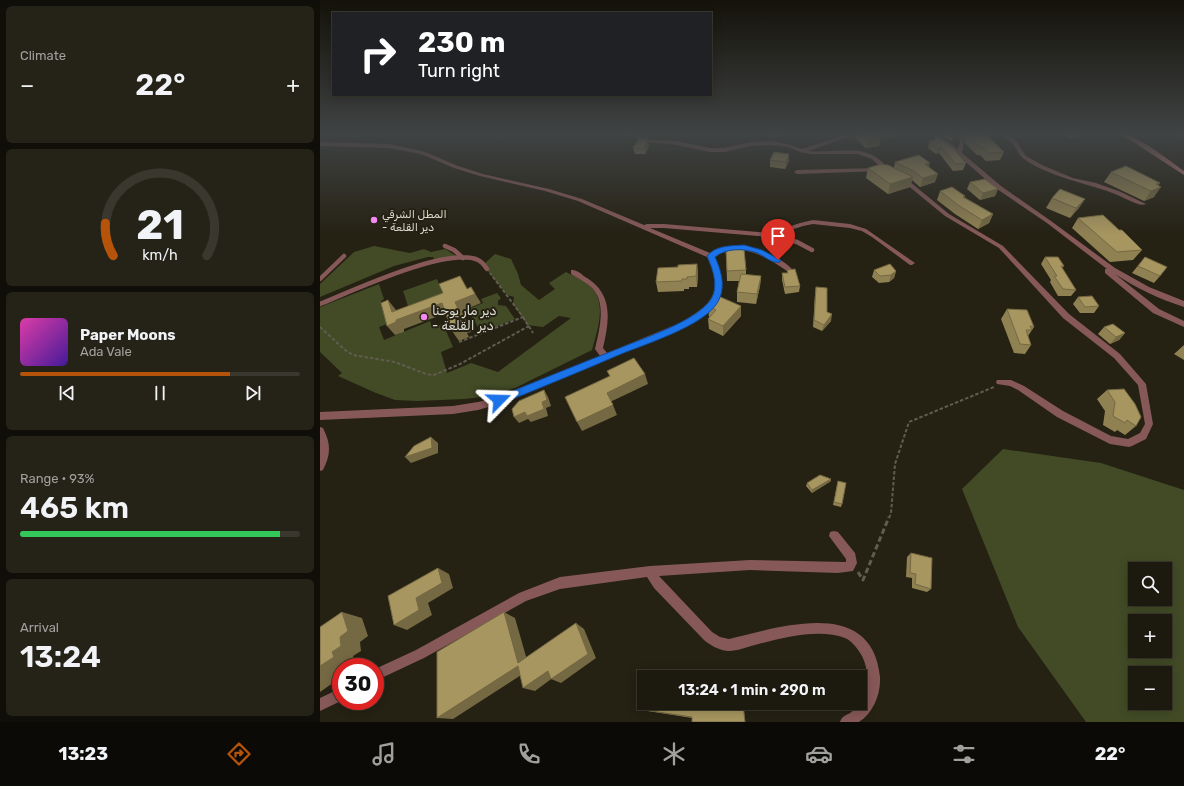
<!DOCTYPE html>
<html lang="en">
<head>
<meta charset="utf-8">
<style>
  :root { --surface:#1c190e; --page:#252217; --text:#f1f3f6; --muted:#a0a09e; --line:#3a382e; --accent:#b45309 }
  body { margin:0; font-family:Rubik,"Noto Sans Arabic",sans-serif; background:var(--page); color:var(--text); height:100vh; display:flex; flex-direction:column; font-size:15px; white-space:nowrap }
  * { box-sizing:border-box; margin:0 }
  p { font-size:13px; color:var(--muted) }
  .icon { flex:none; width:22px; height:22px; fill:none; stroke:currentColor; stroke-width:2; stroke-linecap:round; stroke-linejoin:round }
  .map { position:relative; flex:1; overflow:hidden }
  .drawer { display:flex; flex-direction:column; gap:6px; padding:6px; background:#0f0e08; width:320px }
  .drawer>* { flex:none }
  .top-card { position:absolute; left:12px; top:12px; width:380px; height:84px; border-radius:0px; box-shadow:0 2px 10px #0003,0 0 0 1px var(--line); background:#202124; color:#fff; overflow:hidden }
  .buttons { position:absolute; left:808px; top:562px; display:grid; gap:8px }
  .buttons a { display:grid; place-items:center; width:44px; height:44px; border-radius:0px; background:var(--surface); box-shadow:0 2px 10px #0003,0 0 0 1px var(--line); font-size:20px }
  .speed { position:absolute; left:12px; top:658px; display:flex; gap:8px; font-size:20px; font-weight:700; text-align:center }
  .speed>* { display:grid; place-content:center; width:52px; height:52px; border-radius:50%; background:var(--surface); box-shadow:0 2px 10px #0003,0 0 0 1px var(--line); line-height:1 }
  .speed .limit { border:6px solid #d22; background:#fff; color:#111 }
  .pin { position:absolute; display:grid; place-items:center; width:34px; height:34px; color:#fff; margin:-41px -17px; border-radius:50% 50% 50% 0; rotate:-45deg; box-shadow:0 0 4px #0007 }
  .pin .icon { rotate:45deg }
  .me { position:absolute; width:44px; margin:-22px; rotate:68deg; stroke-linejoin:round; filter:drop-shadow(0 0 3px #0008) }
  .turn { display:flex; align-items:center; gap:14px; height:84px; padding:0 20px; font-size:18px }
  .turn .icon { width:52px; height:52px; stroke-width:2.5 }
  .turn b { display:block; font-size:28px; line-height:34px }
  .big { font-size:30px; font-weight:600; line-height:1.1 }
  .drawer .widget { flex:1; display:flex; flex-direction:column; justify-content:center; gap:6px; min-width:0; padding:0 14px; border-radius:6px; background:var(--page) }
  .drawer .dial { align-items:center; gap:0 }
  .dial svg { height:104px; overflow:visible; fill:none; stroke:var(--line); stroke-width:7; stroke-linecap:round; text-anchor:middle }
  .dial text { fill:var(--text); stroke:none }
  .song { display:flex; align-items:center; gap:12px }
  .cover { width:48px; height:48px; border-radius:6px; background:linear-gradient(135deg,hsl(320 70% 55%),hsl(260 70% 35%)) }
  .played { height:4px; border-radius:2px; background:linear-gradient(90deg,var(--accent) 75%,var(--line) 75%) }
  .keys { display:flex; justify-content:space-around; direction:ltr }
  .heat { display:flex; justify-content:space-between; align-items:center; font-size:22px; direction:ltr }
  .charge { height:6px; border-radius:3px; background:linear-gradient(90deg,#34c759 93%,var(--line) 0) }
  .trip { position:absolute; left:317px; top:670px; width:230px; height:40px; border-radius:0px; background:var(--surface); box-shadow:0 2px 10px #0003,0 0 0 1px var(--line); font-weight:600; line-height:40px; text-align:center }
  .tab-bar { display:flex; height:64px; justify-content:space-around; align-items:center; background:#0b0a06; color:var(--muted) }
  .tab-bar .icon { width:28px; height:28px }
  .tab-bar .selected { color:var(--accent) }
  .tab-bar b { font-size:18px; color:var(--text) }
  main { display:flex; flex:1; min-height:0 }
  .map>svg:first-child { display:block }
  .green { fill:#424b26; fill-rule:evenodd }
  .lines { fill:none; stroke-linecap:round; stroke-linejoin:round }
  .path-far1 { stroke:#605c50; stroke-width:2; stroke-dasharray:3.5 2; stroke-linecap:butt }
  .path { stroke:#605c50; stroke-width:3; stroke-dasharray:5.5 3; stroke-linecap:butt }
  .service { stroke:#865958; stroke-width:4.5 }
  .minor { fill:#865958; fill-rule:evenodd }
  .secondary { fill:#c07776; fill-rule:evenodd }
  .wall { fill:#908153 }
  .shaded-wall { fill:#756943 }
  .building { fill:#a79660; stroke:#756943 }
  .route { fill:#1a73e8; stroke:#114b97 }
  .poi-dot { fill:#f38af1; stroke:#252113; stroke-width:1.5 }
  .labels { text-anchor:middle; dominant-baseline:central; stroke-width:4; stroke-linejoin:round; paint-order:stroke }
  .far-poi-label { font-size:11px; fill:#dedcd3; stroke:#252113; text-anchor:start }
  .poi-label { font-size:13px; fill:#dedcd3; stroke:#252113; text-anchor:start }
</style>
</head>
<body>
<main>
<section class="drawer">
<div class="widget"><p>Climate</p>
<div class="heat"><a>−</a><b class="big">22°</b><a>+</a></div>
</div>
<div class="widget dial"><svg viewBox="0 0 100 80">
<path d="M14 69A42 42 0 1 1 86 69"/>
<path d="M14 69A42 42 0 0 1 8 44" stroke="#b45309"/>
<text x="50" y="56" font-size="32" font-weight="700">21</text>
<text x="50" y="72" font-size="11">km/h</text>
</svg></div>
<div class="widget">
<div class="song"><i class="cover"></i><div><b>Paper Moons</b><p>Ada Vale</p></div></div>
<div class="played"></div>
<div class="keys"><svg class="icon" aria-label="previous" viewBox="0 0 24 24"><path d="M18 5L8 12l10 7zM5 5v14"/></svg><svg class="icon" aria-label="pause" viewBox="0 0 24 24"><path d="M8 5v14M16 5v14"/></svg><svg class="icon" aria-label="next" viewBox="0 0 24 24"><path d="M6 5l10 7-10 7zM19 5v14"/></svg></div>
</div>
<div class="widget"><p>Range · 93%</p><b class="big">465 km</b><div class="charge"></div></div>
<div class="widget"><p>Arrival</p><b class="big">13:24</b></div>
</section>
<div class="map">
<svg width="864" height="722" viewBox="0 0 864 722">
  <rect width="100%" height="100%" fill="#252113"/>
  <path class="green" d="M54 246 90 253 104 249 111 252 125 249 138 257 114 259 113 257H108L74 266 0 297V284L34 252Z
    M175 254 191 259 198 274 201 285 219 300 235 289 229 283 246 272C253 276 264 280 270 286 288 302 277 331 272 350L195 388 171 396 144 399 97 401 75 400 56 393 18 376 22 373 0 352V307L59 284 64 299 61 301 67 324 59 327 64 340 110 321 112 327 123 324 133 347 121 352 127 373 151 363 178 372 251 318 239 316 223 327 207 325 193 304 194 297 187 295 163 265Z
    M117 279 125 299 90 312 83 291Z
    M177 293 181 298 178 301V305L186 306 195 319 161 333 148 309 163 303 161 299Z
    M683 449 781 463 864 490V722H766L698 627 642 489ZM815 569H845V599H815ZM815 621H845V651H815ZM815 673H845V703H815Z"/>
  <g class="lines">
    <path class="path-far1" d="M203 317 213 333
      M0 327 25 350 33 355 75 362 106 374 114 375 140 364 209 326
      M139 342 203 317 170 273
      M569 518 571 513 575 464 589 422 674 387"/>
    <path class="path" d="M538 572 543 580 569 517"/>
    <path class="service" d="M450 235 477 242 492 250
      M125 246 134 250 143 258
      M0 279 24 256
      M0 304C32 291 128 246 158 260 162 262 165 266 167 269"/>
    <path class="minor" d="M295 134 317 135 327 140 357 141 390 148H404L431 142 451 141 471 145 482 149 528 134H534V135L488 151C510 154 538 144 557 158 562 161 567 167 571 171L566 172 552 159 538 154H491L480 152 468 147 451 145 431 146 404 152H390L357 145 326 142 316 137 297 135Z
      M611 134H616L638 149 640 141 638 134H642L644 141 642 153 681 186 731 221 795 268 829 287 864 301V307C839 299 816 288 795 274L839 309 864 321V327L833 313 785 273V269H787L727 223 677 189 634 152Z
      M682 134H686L696 141 706 156 724 166 753 178 776 183 801 192 826 204C820 208 802 196 795 194 765 182 731 178 704 159 699 156 697 149 693 144 690 140 685 138 682 134Z
      M0 142 70 144 105 152 138 166 163 174 229 189 262 199 324 225 327 224H344L450 233 480 223 493 220 530 224 546 229 595 263 592 265H590L552 237 542 231 530 228 493 224 483 226 450 237 344 228H330L390 253C412 241 436 246 457 258 463 261 468 265 472 269L469 271H467C443 255 421 241 394 257 411 295 398 307 366 327L179 404 158 410 133 414 0 420V412L133 406 158 402 177 397 280 356 275 349C279 331 287 303 272 288 266 282 257 278 251 274V270C257 269 262 275 267 278 294 295 289 322 283 348L287 353 360 323C392 304 404 294 387 257L258 201 225 191 160 176 134 168 101 154 70 148 0 146Z
      M559 168 562 170 561 171 477 174 474 172 477 170Z
      M580 177H584L629 214 683 246 749 314 800 354 826 384 833 424 826 439 812 446 809 447 790 444 737 417 698 390 690 386 677 384 676 382 677 380H691L704 386 743 411 791 436 808 439 820 433 825 424 818 385 794 358 743 318 679 248 625 216 580 179Z
      M0 427 3 428C11 444 11 454 3 470L0 471Z
      M514 531 518 532 535 553 537 563 533 571 518 573 430 570 339 576 392 632 400 637 409 639C460 627 552 596 560 677 561 694 553 713 539 722H520C522 716 525 716 530 713 538 708 544 700 546 691 549 679 547 666 542 656 538 649 532 641 525 638 499 628 461 638 435 645 427 647 417 651 409 651 400 651 390 645 384 640L334 588 327 577 240 589 206 601 104 658 55 681V669L96 650 199 593 240 577 330 566 430 560 526 562V559L509 536 510 532Z
      M21 688V701L0 711V698Z"/>
    <path class="secondary" d="M801 134C813 132 852 162 864 171V175Z"/>
  </g>
  <path class="wall" d="M167 134H185L178 137Z
    M446 134H467V135L450 138Z
    M536 134H575V137L561 138 559 146 546 148 535 138Z
    M620 134H634V135L632 141 621 136Z
    M643 134H672L670 139 684 152 680 160 666 161 660 155H657L645 143Z
    M739 134H764V135L751 139Z
    M850 134H864V135L859 137Z
    M614 138 646 163 643 170 633 171 619 153 616 154 608 148 609 141 613 140Z
    M329 146 325 154H315L313 148Z
    M469 154V161L465 169 450 167V160Z
    M575 162 609 167 615 182 600 187 592 180 590 187 568 194 546 178 548 168H574Z
    M791 172 840 183 838 185 834 197 824 201 784 182Z
    M650 182 678 189 675 196 660 200 647 189Z
    M620 191 645 196 644 197 673 214 669 223 658 229 635 214 617 200Z
    M732 198 765 199 758 209 750 218 726 208Z
    M758 218 799 230 822 250 813 260 790 262 752 228Z
    M406 250 426 270V275L441 276 440 286 436 304 417 302V292L419 281H407Z
    M725 257 744 266 742 268 756 290 751 296H738L730 282 731 280 721 264Z
    M825 257 840 276 834 283 812 273Z
    M377 264 378 274 377 287H369V289H364V291L338 292 336 282 358 267Z
    M467 270 480 286 479 292 465 294 462 280V273H467Z
    M554 270 576 271 574 278 569 282 559 283 552 277Z
    M496 287 511 321 502 331 493 327 495 294Z
    M758 297 779 306 774 313H760L753 304Z
    M388 306H421V316L403 336 389 329 388 319 390 317H389Z
    M687 309 714 327 708 336 711 345 705 354 694 353 681 319Z
    M784 327 805 333 799 340 790 344 778 334Z
    M864 345V360L854 354Z
    M787 390 816 426 805 435 797 430 795 432 783 425 785 411 777 399Z
    M511 481 492 493 486 486 487 483Z
    M518 481 522 504 521 507 513 505Z
    M591 553 611 589 607 592 592 588V578L586 577 587 557Z
    M324 710 425 722 372 718 328 711Z"/>
  <path class="shaded-wall" d="M176 134H185L178 137Z
    M451 134H467V135L450 138Z
    M561 134H575V137L561 138 559 146 546 148 547 139 561 136Z
    M666 134H672L669 141Z
    M754 134H764V135L751 139Z
    M861 134H864V135L859 137Z
    M328 139 329 146 325 154 324 148Z
    M621 147 619 153 616 154 618 148Z
    M469 154V161L465 169 466 162Z
    M610 163 607 172 605 164Z
    M618 174 615 182 600 187 603 178Z
    M593 177 590 187 568 194 570 184Z
    M840 183 835 189 841 187 834 197 824 201 836 184Z
    M678 189 675 196 660 200 663 193Z
    M765 199 758 209 750 218 756 208Z
    M673 214 669 223 658 229 662 220Z
    M377 264 378 274 377 287 376 276Z
    M576 271 574 278 569 282 571 275Z
    M140 276 151 295V287L161 303 142 311 151 332 147 333 149 337 139 341 132 331 141 324 135 302 147 289Z
    M441 276 440 286 436 304 437 294Z
    M68 300 76 310 79 319 122 303 129 312 84 329V332L75 335 67 326 72 312Z
    M421 306V316L403 336V326Z
    M512 314 511 321 502 331 504 325Z
    M805 333 799 340 790 344 796 337Z
    M325 374 328 384 290 402 287 393Z
    M224 390 228 397 231 406 226 408 228 416 211 422 208 419 199 423 194 417 222 402Z
    M293 405 297 415 262 431 257 422Z
    M111 437 118 443V453L91 463 85 457Z
    M511 479V481L492 493V490Z
    M118 568 129 574 133 588 108 603 112 615 87 630 74 625 96 598Z
    M22 612 42 618 48 636 40 642 41 651 33 656 35 661 27 667H21V671L18 673 20 678 0 692V666L12 652 20 637Z
    M184 612 195 618 209 667 198 663Z
    M256 623 264 629 276 658 241 683 231 679Z
    M198 666 209 670 133 719 117 718Z
    M228 671 238 674 215 691 203 688Z"/>
  <path class="building" d="M542 134H559L561 136 547 139Z
    M648 134H672H666L684 152 669 153 663 147H660L648 135Z
    M616 136 633 148 646 163 636 164 621 147 618 148 609 141 616 140 614 138Z
    M319 139H328L324 148H313Z
    M454 152 469 154 466 162 450 160Z
    M599 155 610 163 605 164 618 174 603 178 594 171 575 162Z
    M561 164 568 165 593 177 570 184 548 168Z
    M806 166 840 183 836 184 841 187 831 191 791 172Z
    M665 179 678 189 663 193 650 182Z
    M632 187 645 196 643 197 673 214 662 220 638 205 620 191Z
    M740 189 765 199 756 208 732 198Z
    M783 215 799 230H802L822 250 797 252 758 218Z
    M424 249 426 270 407 271 406 250Z
    M725 257H738L744 266H741L756 290 743 289 734 276H737Z
    M825 257 847 267 840 276 818 266Z
    M377 264 376 276 367 277V279H362V281L336 282 338 268 358 267V265Z
    M570 264 576 271 571 275 560 276 554 270Z
    M475 269 480 286 465 287 462 273H468L467 270Z
    M421 274 441 276 437 294 417 292Z
    M140 276 147 289 151 287 155 294 135 302 144 322 141 324 142 327 132 331 122 303 76 320V322L67 326 61 303 68 300 72 312 123 293 119 284Z
    M496 287 507 288V312L512 314 504 325 494 320Z
    M398 296 421 306 403 326 388 319 396 310 388 306Z
    M772 296 779 306 765 307 758 297Z
    M687 309 707 310 714 327 710 326 712 330H706L711 345 700 344Z
    M793 324 805 333 796 337 784 327Z
    M314 358 325 374 287 393 293 405 257 422 245 397 290 376 287 371Z
    M804 389 815 404 821 417 816 426 807 420 805 423 793 416 795 402 787 390Z
    M224 390 227 400 222 402 224 409 207 416 205 412 194 417 192 409 199 401Z
    M111 437 112 448 85 457 94 446Z
    M500 475 511 479 492 490 487 483Z
    M518 481 526 483 522 504 514 502Z
    M591 553 612 558 611 589 595 584 596 574 590 573Z
    M118 568 122 583 96 598 99 610 74 625 68 596Z
    M22 612 28 631 20 637 21 646 12 652 14 657 0 666V627Z
    M184 612 198 663 256 623 268 654 231 679 228 671 203 688 198 666 117 718V652Z
    M326 703H423L425 722H372V717L324 710Z"/>
  <linearGradient id="sky" x2="0" y2="1"><stop stop-color="#14120a"/><stop offset="0.57" stop-color="#404344"/><stop offset="1" stop-color="#404344" stop-opacity="0"/></linearGradient>
  <rect width="864" height="235" fill="url(#sky)"/>
  <path class="route" d="M424 245 442 250 461 260 460 262C452 264 445 256 437 253 424 248 406 248 395 257 402 272 407 291 395 306 379 327 326 344 301 354 262 371 222 387 183 403H176L174 400 176 398C217 381 259 364 300 348 324 338 373 322 389 302 400 289 393 269 387 256 396 245 411 246 424 245Z"/>
  <g class="poi-dot">
    <circle cx="54" cy="220" r="4"/>
    <circle cx="104" cy="317" r="4"/>
  </g>
  <g class="labels">
    <g class="far-poi-label">
      <text x="62" y="214">المطل الشرقي<tspan x="62" dy="13">- دير القلعة</tspan></text>
    </g>
    <g class="poi-label">
      <text x="112" y="310">دير مار يوحنا<tspan x="112" dy="15">- دير القلعة</tspan></text>
    </g>
  </g>
</svg>
<div class="buttons">
<a><svg class="icon" aria-label="search" viewBox="0 0 24 24"><circle cx="10" cy="10" r="6"/><path d="M15 15l6 6"/></svg></a>
<a>+</a>
<a>−</a>
</div>
<div class="speed"><div class="limit">30</div></div>
<div class="pin" style="left:458px;top:260px;background:#d93025"><svg class="icon" aria-label="arrive" viewBox="0 0 24 24"><path d="M6 21V4h12l-3 4 3 4H6"/></svg></div>
<svg class="me" style="left:179px;top:400px" viewBox="-20 -20 40 40"><path d="M0-17L14 15 0 8-14 15z" fill="#1a73e8" stroke="#fff" stroke-width="4"/></svg>
<div class="trip">13:24 · 1 min · 290 m</div>
<div class="top-card">
<div class="turn"><svg class="icon" aria-label="right" viewBox="0 0 24 24"><path d="M7 20v-9h11M14 6l5 5-5 5"/></svg><div><b>230 m</b>Turn right</div></div>
</div>
</div>
</main>
<nav class="tab-bar">
<b>13:23</b>
<svg class="icon selected" aria-label="directions" viewBox="0 0 24 24"><path d="M12 3l9 9-9 9-9-9zM9 14v-3h6M13 9l2 2-2 2"/></svg>
<svg class="icon" aria-label="music" viewBox="0 0 24 24"><path d="M9 18V5l10-2v13"/><circle cx="6" cy="18" r="3"/><circle cx="16" cy="16" r="3"/></svg>
<svg class="icon" aria-label="phone" viewBox="0 0 24 24"><path d="M5 4h4l2 5-3 2q2 4 5 5l2-3 5 2v4C11 20 4 13 5 4z"/></svg>
<svg class="icon" aria-label="climate" viewBox="0 0 24 24"><path d="M12 3v18M4 7l16 10M4 17L20 7"/></svg>
<svg class="icon" aria-label="car" viewBox="0 0 24 24"><path d="M5 17H2v-5l4-1 3-4h7l3 4 3 1v5h-3M9 17h6M6 11h13"/><circle cx="7" cy="17" r="2"/><circle cx="17" cy="17" r="2"/></svg>
<svg class="icon" aria-label="filters" viewBox="0 0 24 24"><path d="M4 7h16M4 17h16"/><circle cx="9" cy="7" r="2"/><circle cx="15" cy="17" r="2"/></svg>
<b>22°</b>
</nav>
</body>
</html>
